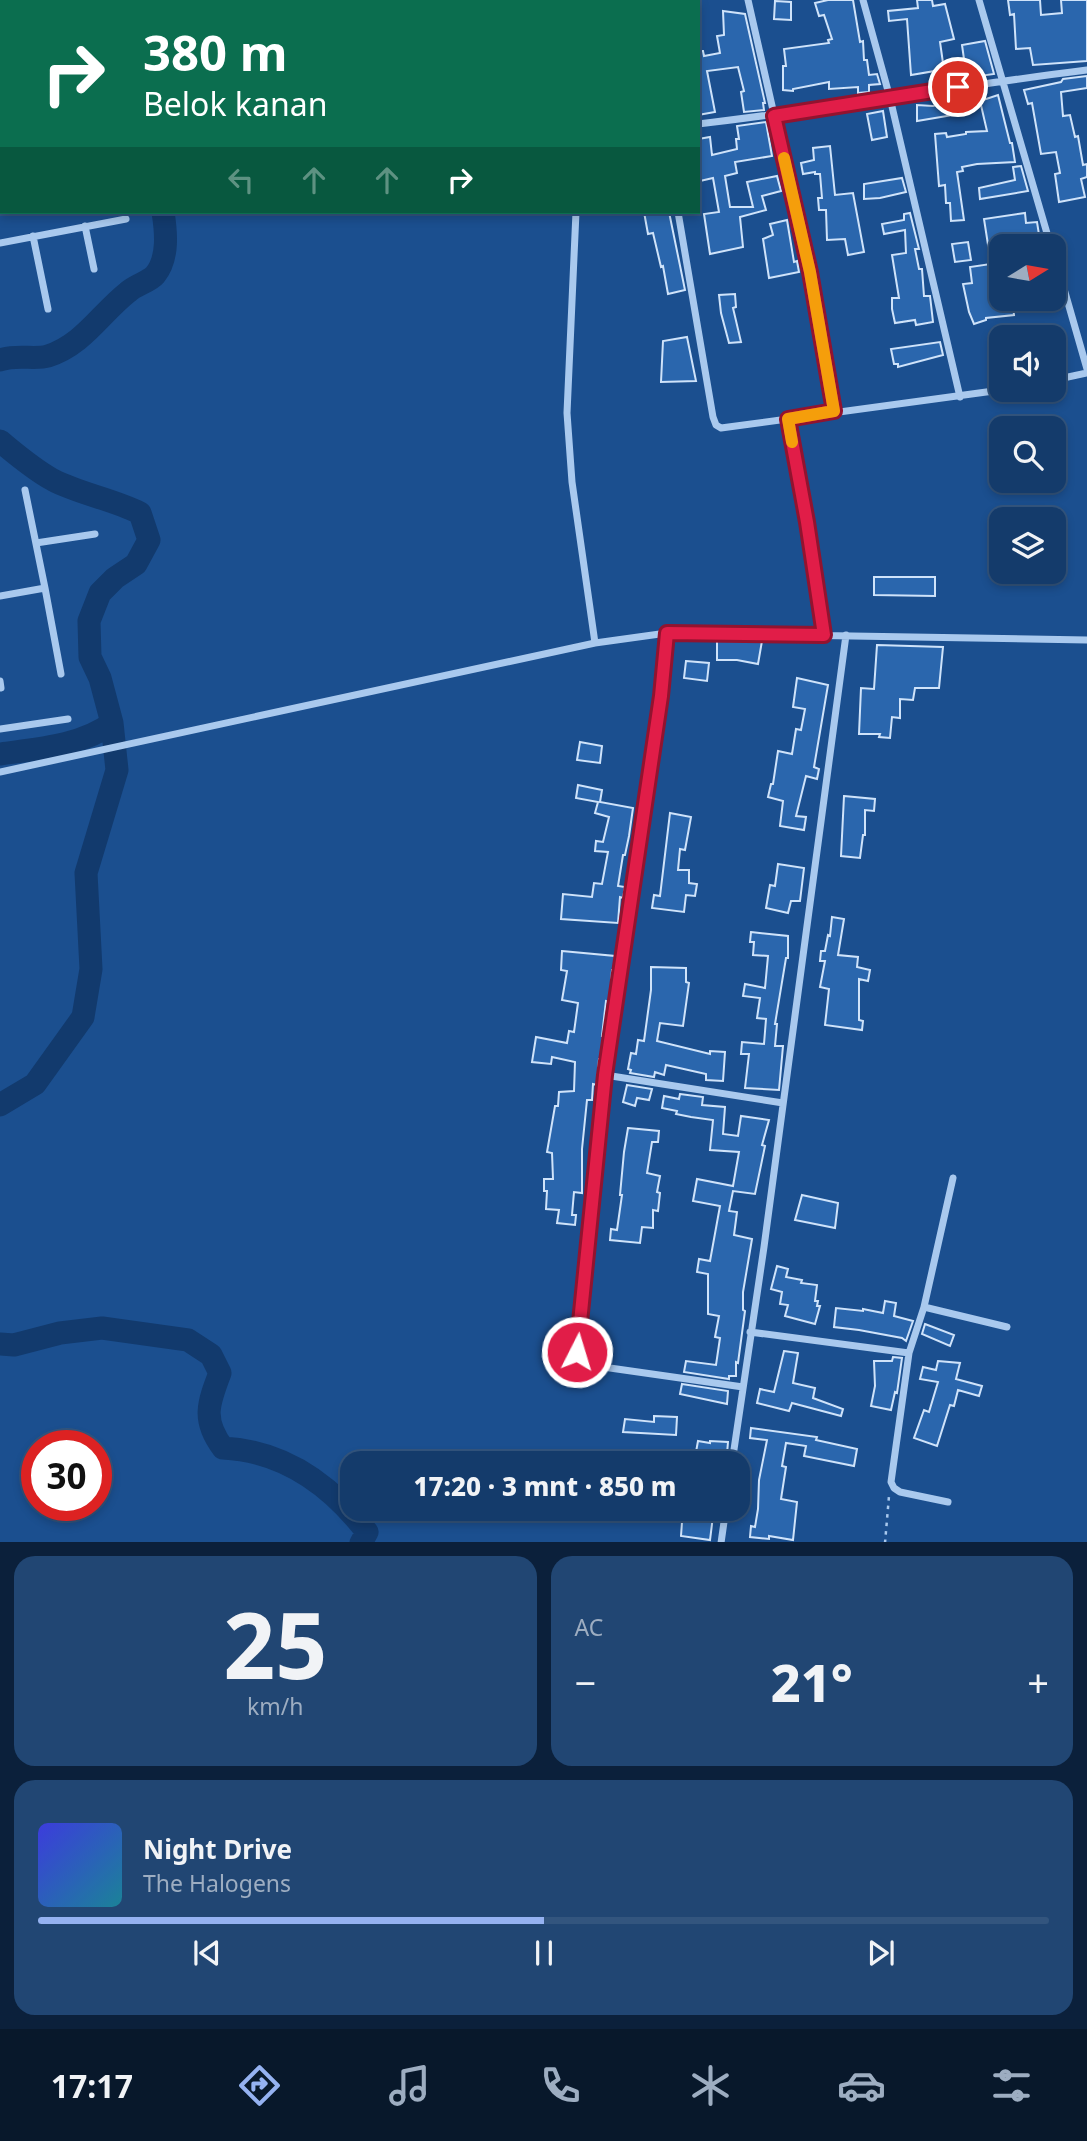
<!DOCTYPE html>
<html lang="id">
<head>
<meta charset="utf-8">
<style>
  :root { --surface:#143b6b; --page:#214673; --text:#f1f3f6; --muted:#9dadc1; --line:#33557e; --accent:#95b2f1 }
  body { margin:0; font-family:"Noto Sans",sans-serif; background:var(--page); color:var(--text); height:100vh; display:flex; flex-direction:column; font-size:26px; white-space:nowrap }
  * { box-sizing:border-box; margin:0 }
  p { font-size:23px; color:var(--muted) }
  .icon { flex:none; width:38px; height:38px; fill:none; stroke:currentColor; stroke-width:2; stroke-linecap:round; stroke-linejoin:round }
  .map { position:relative; height:1542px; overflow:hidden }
  .drawer { display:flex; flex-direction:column; gap:14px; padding:14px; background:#0b203b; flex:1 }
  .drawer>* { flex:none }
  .hud { position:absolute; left:0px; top:0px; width:700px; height:214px; box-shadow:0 4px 10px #0003,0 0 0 2px var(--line); background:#0b6e4f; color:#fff; overflow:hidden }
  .needle { width:46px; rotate:79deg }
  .fabs { position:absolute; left:989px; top:234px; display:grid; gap:14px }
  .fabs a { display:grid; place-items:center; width:77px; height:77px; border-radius:14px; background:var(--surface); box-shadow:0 4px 10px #0003,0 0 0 2px var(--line); font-size:35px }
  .speed { position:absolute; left:21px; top:1430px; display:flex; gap:14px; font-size:35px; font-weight:700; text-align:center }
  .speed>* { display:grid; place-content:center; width:91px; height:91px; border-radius:50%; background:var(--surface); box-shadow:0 4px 10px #0003,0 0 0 2px var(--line); line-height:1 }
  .speed .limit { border:10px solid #d22; background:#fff; color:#111 }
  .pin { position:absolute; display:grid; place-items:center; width:60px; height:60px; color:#fff; margin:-30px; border:4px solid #fff; border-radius:50%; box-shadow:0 2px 7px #0007 }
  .me { position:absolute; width:77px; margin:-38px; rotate:5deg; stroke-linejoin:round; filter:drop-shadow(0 0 5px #0008) }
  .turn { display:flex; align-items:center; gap:24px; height:147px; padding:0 28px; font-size:32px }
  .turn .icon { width:91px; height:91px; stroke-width:2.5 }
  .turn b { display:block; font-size:49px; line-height:60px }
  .lanes { display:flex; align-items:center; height:66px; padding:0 28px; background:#0003; justify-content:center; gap:35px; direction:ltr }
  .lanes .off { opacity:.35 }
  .big { font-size:52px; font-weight:800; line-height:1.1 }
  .drawer .widget { flex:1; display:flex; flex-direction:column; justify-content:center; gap:10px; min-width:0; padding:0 24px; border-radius:21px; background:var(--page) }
  .drawer .dial { align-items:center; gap:0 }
  .dial b { font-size:91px; line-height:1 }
  .song { display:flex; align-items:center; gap:21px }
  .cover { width:84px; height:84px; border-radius:10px; background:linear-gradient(135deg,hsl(240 70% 55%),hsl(190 70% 35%)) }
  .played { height:7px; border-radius:4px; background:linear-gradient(90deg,var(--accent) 50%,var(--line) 50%) }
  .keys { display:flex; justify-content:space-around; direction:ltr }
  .heat { display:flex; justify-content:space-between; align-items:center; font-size:38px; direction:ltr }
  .drawer .tiles { flex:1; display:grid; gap:14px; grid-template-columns:1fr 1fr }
  .widget:last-child { grid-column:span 2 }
  .trip { position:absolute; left:340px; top:1451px; width:410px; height:70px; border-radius:21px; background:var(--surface); box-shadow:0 4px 10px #0003,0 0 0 2px var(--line); font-weight:800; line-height:70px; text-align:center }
  .dock { display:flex; height:112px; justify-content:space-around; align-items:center; background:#08182b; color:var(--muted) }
  .dock .icon { width:49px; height:49px }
  .dock .current { color:var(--accent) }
  .dock b { font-size:32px; color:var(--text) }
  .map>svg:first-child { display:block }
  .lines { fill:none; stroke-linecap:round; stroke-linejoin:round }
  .river { stroke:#123a6d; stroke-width:23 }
  .building { fill:#2a66ad; stroke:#cfe3fa; stroke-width:2 }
  .path { stroke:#a9c9ee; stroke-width:2.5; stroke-dasharray:3.5 5; stroke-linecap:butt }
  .minor { stroke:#a9c9ee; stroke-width:7 }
  .route-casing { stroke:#92132f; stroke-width:18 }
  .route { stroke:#e11d48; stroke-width:12 }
  .slow { stroke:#f59e0b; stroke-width:12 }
</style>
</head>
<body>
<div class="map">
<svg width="1087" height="1543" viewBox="0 0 1087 1543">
  <rect width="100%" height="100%" fill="#1b4f8f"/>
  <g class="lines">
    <path class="river" d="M0 192H2
      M0 360C16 354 35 360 48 356 83 345 100 314 128 292 135 285 149 282 155 275 169 258 166 231 163 212
      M0 441C17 455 33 469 53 480 80 494 112 499 140 513L149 540 136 564 115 578 100 593 89 621 90 657 100 678 112 723 117 770 86 873 91 969 83 1017 35 1084 0 1105
      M0 754C36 749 82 746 112 723
      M0 1344 14 1345 60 1333 102 1328 188 1340 211 1355 220 1373C208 1404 202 1420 223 1448 284 1451 330 1484 367 1532L361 1543"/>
  </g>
  <path class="building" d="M828 0H853L860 42 863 41 864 60H867L869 75 877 74 880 84 869 85V92L858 93V87L829 89V82L793 89V91L783 90V66H786L784 49 829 43 828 40 832 39 824 15 819 16 815 3Z
    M917 0H932L933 6 945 4 954 39 940 42 943 63 964 59 962 45 985 41 994 74 980 76 979 71 964 74 963 72 937 79 935 71 911 75 907 19 889 21 888 11 918 8Z
    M1008 0H1040L1041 15 1062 13 1061 0H1087V61L1033 65 1030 48 1016 49 1014 14 1010 15Z
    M775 1 791 2V20L774 19Z
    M723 11 745 14 765 103H763L764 110 744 112 741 92 744 91 738 67 707 71 715 112 698 115V51H703L704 56 720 53 717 36 724 35Z
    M1087 76V88L1061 92 1063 116 1070 115 1075 137 1078 136 1083 165 1087 164V177L1081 179 1085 197 1059 202 1055 174 1060 173 1056 152 1041 154 1032 103 1028 104 1024 90 1061 82 1063 79Z
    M972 93 973 109H952L953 115 917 121V105L933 106 960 99V94Z
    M998 95 1010 143H1012L1015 162 977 164 962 167 963 171 957 172 964 220 951 221 950 203H946L945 185 939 186 935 134 946 133 947 137 966 134V132L987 131 980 101Z
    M883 111 887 137 872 140 867 114Z
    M766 122 772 156 735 162 737 173 725 176 730 207H753L747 182 777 176 781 191 762 196 766 210 740 217 743 247 710 254 704 214 719 212 713 178 700 181 698 139 710 137 712 155 737 149 736 139H739L737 126Z
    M830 146 835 195 853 193 864 252 848 255 845 239 827 240 826 210H819L818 198H822L820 174H815V172L803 174 801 163 814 160 813 148Z
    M1021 166 1028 191 980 199 979 188 1015 180 1013 167Z
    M902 178 906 192 880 198 864 199V184Z
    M644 212H669L685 290 668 294 663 266 661 267 653 233 648 234Z
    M910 213 919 249H915L919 269H922L924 296H930L933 322 916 325 915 320 895 323 892 309V298H899L892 255 906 253 905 230 884 234 882 224 904 220V214Z
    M1025 213 1026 223 1037 222 1041 247H1001V299H1012L1014 315 986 318V320L974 324 969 312 963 284 972 283 970 267 991 264 984 219Z
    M787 220 794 262 797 261 799 272 769 278 763 239 773 235 770 224Z
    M968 242 971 260 955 262 952 244Z
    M735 294 736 307 733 308 741 342 729 343 721 313 719 295Z
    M687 337 696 381 661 382 663 341Z
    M940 342 943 355 898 367V364H894L891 349Z
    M874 577H935V596L874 595Z
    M717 641H762L758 664 737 660H717Z
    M877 645 943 647 939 688H915L913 700 900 699V718L892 717 890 738 879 737 880 734H859L861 688 874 689Z
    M686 661 709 663 707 681 684 678Z
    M797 678 828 685 814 767 819 769 817 779 806 776 796 816 806 817 804 830 780 826 783 801 768 797 771 784H773L778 751 792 754 796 729 801 730 805 709 793 707Z
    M580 742 602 746 600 763 577 760Z
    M578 785 602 790 600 802 633 808 629 836 625 855H623L618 886 625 887 623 898 620 897 618 923 561 919 563 894 592 897 594 883 602 884 608 852 595 851 596 841 603 842 609 817 595 813 598 802 576 798Z
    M844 796 875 799 874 811 865 810V835H863L860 858 841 856Z
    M670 813 691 817 685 850 680 849 678 870H689V883L697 884 695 896 686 895 684 912 652 908 654 895 660 896Z
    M778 864 804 868 800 901H791L788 913 766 908 770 885 775 886Z
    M832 917 844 919 838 955 858 957 857 967 870 970 868 981 859 979V1020L863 1021 862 1030 825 1025 829 989 820 987 825 961H820L821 951H825L828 935 830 936Z
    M751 932 788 936V958H786L775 1024H777L775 1046H783L779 1090 745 1088 749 1054H741L742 1042 764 1044 766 1019 757 1018 760 998 743 996 745 984 765 988 768 956 753 955 754 942H750Z
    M562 951 615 956 614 970H612L610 1002 606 1001 602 1036H603V1048L601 1059H599L597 1085 593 1084 592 1100H587L582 1149V1193L574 1192 572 1215H576L575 1225 557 1223 559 1210 546 1209 547 1191H544V1179H553L552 1153 547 1152 555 1106H558L559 1092 574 1091 575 1062 552 1057 551 1064 532 1062 536 1037 567 1043 569 1031 574 1032 578 1003 562 1000 567 971 561 970Z
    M651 967 686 968V982L689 983 683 1026 660 1023 657 1041 710 1054V1051L725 1052 723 1081 706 1080V1074L666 1065 664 1075 655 1072 654 1077 630 1073 631 1070 628 1069 631 1053 636 1054 638 1040 644 1041 651 990Z
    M627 1085 652 1089 649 1100 637 1098 635 1106 623 1102Z
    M680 1094 703 1097 702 1105 725 1107 723 1134 738 1136 741 1116 769 1120 762 1145 765 1146 755 1194 733 1191 729 1211 737 1212 734 1235 752 1239 743 1292V1310L745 1311 738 1363 736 1362V1376H729V1379L684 1372 686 1361 716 1365 720 1338 715 1337 719 1316 708 1314V1274L697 1272 699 1259 710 1261 720 1206 693 1201 697 1179 733 1186 739 1152 710 1150 713 1120 691 1117 676 1114 677 1111 662 1108 664 1096 679 1099Z
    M628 1128 659 1131 658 1142H652L647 1173 660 1176 657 1192 660 1193 658 1211 653 1210V1228L642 1227 640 1243 610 1240 611 1229 617 1230 622 1195H620L624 1152Z
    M802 1195 838 1203 835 1228 795 1220Z
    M777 1266 788 1269 786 1277 802 1280 801 1283 817 1285 815 1301H818L817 1306H820L815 1324 785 1316 788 1305 780 1304 782 1292 771 1289Z
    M885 1301 896 1303 894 1316 913 1321 906 1341 902 1338 859 1330 834 1327 836 1308 863 1311V1309L883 1313Z
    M925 1324 954 1335 950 1346 922 1334Z
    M784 1351 798 1353 793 1383 815 1388 813 1398 843 1409 841 1416 792 1403 789 1411 757 1403 760 1389 774 1392Z
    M893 1357 902 1358 897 1393 895 1392 891 1410 871 1406 875 1386 874 1361H892Z
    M938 1361 960 1363 956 1379 982 1386 979 1396 958 1390 954 1406 950 1405 937 1446 914 1438 924 1410 929 1412 938 1382 920 1379 923 1367 936 1370Z
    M682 1384 728 1391 727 1404 680 1394Z
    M654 1416 677 1417 676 1435 623 1432 625 1419 654 1422Z
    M751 1428 817 1437 816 1440 857 1449 854 1466 804 1456 806 1446 786 1443 782 1466 786 1467 781 1499 797 1502 793 1540 769 1536V1539L750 1537 751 1526 755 1527 758 1509 759 1480 767 1440 750 1438Z
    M698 1441 710 1443V1441L728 1442 727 1454 718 1453V1463H694Z
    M680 1508H714L710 1540 681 1536 682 1522H681Z"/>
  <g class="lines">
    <path class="path" d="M885 1543 889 1496"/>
    <path class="minor" d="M518 0 519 2
      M637 0V2
      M748 0 810 273 834 411
      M863 0 890 98 960 397
      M979 0 1051 247
      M698 124C828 109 957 86 1087 70
      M576 212 567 413 572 482 595 643
      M678 212 713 417 716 425 721 428 1001 390
      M85 226 94 269
      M33 236 48 309
      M0 243 126 219
      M1054 254 1087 369
      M1054 380 1087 373
      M788 419 807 522 824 635
      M36 543 95 534
      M45 588 61 674
      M0 596 45 588 25 490
      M667 633 661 696 605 1075 577 1352 589 1365 743 1387
      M0 681 1 688
      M0 729 68 719
      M0 772 595 643 667 633 1087 640
      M605 1075 783 1103
      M924 1307 953 1178
      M750 1332 909 1353
      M732 1463 764 1247 846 635
      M948 1502 900 1492 894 1488 891 1482 909 1353 924 1307 1007 1327
      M721 1543 726 1508"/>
  </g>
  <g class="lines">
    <defs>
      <path id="route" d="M577 1352 605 1075 661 696 667 633 824 635 807 522 788 419 834 411 810 272 774 116 958 87"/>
    </defs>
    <use href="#route" class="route-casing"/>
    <use href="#route" class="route"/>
    <path class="slow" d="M784 158 810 272 834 411 788 419 792 442"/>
  </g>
</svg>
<div class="fabs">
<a><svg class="needle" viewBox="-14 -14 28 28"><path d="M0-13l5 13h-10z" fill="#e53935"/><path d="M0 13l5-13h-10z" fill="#9dadc1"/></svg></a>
<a><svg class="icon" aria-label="sound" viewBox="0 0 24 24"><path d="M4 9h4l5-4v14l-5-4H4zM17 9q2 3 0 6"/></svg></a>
<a><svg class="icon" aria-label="search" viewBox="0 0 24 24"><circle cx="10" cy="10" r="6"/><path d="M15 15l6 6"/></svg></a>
<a><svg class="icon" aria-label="layers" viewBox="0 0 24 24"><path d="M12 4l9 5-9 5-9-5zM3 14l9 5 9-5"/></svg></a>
</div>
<div class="speed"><div class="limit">30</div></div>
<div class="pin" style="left:958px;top:87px;background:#d93025"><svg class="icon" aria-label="arrive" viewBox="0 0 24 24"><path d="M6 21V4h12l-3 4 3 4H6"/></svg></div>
<svg class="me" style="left:577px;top:1352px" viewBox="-20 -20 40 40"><circle r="17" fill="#e11d48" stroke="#fff" stroke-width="3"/><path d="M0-11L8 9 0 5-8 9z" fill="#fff"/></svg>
<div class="trip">17:20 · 3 mnt · 850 m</div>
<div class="hud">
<div class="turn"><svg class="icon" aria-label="right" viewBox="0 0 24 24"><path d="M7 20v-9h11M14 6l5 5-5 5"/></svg><div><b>380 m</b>Belok kanan</div></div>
<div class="lanes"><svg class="icon off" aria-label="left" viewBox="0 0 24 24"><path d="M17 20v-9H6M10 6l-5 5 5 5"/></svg><svg class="icon off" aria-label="ahead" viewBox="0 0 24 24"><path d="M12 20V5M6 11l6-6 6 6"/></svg><svg class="icon off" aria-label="ahead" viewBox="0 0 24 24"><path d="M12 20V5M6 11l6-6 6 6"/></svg><svg class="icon" aria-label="right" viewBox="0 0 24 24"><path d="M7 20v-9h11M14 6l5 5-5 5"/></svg></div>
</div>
</div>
<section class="drawer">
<div class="tiles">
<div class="widget dial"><b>25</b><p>km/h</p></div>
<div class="widget"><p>AC</p>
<div class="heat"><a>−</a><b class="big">21°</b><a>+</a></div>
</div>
<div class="widget">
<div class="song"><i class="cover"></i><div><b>Night Drive</b><p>The Halogens</p></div></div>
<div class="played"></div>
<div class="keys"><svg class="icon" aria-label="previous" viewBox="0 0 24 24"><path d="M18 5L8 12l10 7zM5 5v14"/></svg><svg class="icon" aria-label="pause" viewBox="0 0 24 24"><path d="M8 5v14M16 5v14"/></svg><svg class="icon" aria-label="next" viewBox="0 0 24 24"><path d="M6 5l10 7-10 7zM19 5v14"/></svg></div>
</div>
</div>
</section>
<nav class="dock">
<b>17:17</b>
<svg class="icon current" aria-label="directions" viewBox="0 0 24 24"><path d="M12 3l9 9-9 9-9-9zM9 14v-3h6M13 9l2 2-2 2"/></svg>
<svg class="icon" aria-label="music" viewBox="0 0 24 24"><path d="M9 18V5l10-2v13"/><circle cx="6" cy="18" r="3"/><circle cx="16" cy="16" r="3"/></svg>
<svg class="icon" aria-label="phone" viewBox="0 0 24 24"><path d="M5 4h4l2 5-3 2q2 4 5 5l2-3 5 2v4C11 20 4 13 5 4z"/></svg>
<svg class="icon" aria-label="climate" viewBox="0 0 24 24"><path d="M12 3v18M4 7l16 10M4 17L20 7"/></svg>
<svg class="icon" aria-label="car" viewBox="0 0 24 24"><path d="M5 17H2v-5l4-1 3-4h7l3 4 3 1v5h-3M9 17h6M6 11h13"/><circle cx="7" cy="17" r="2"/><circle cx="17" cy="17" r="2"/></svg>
<svg class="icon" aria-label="filters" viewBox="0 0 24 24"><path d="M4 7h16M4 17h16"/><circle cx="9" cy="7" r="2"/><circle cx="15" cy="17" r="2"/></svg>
</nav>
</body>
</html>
